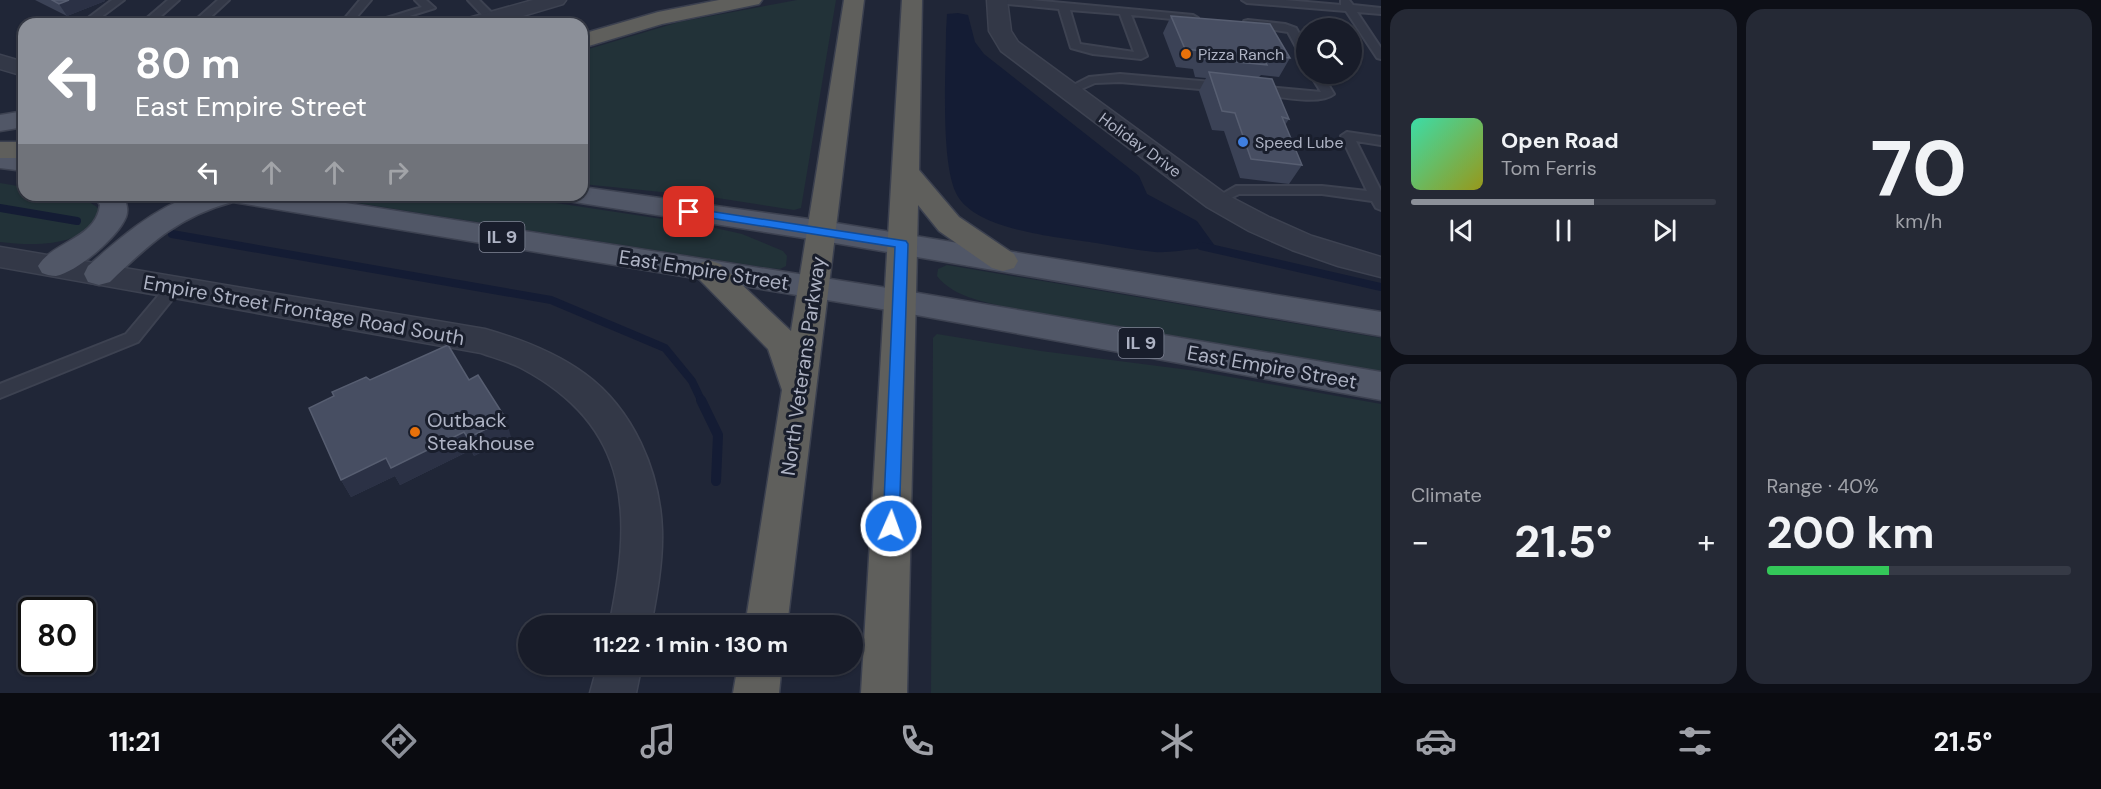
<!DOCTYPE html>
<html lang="en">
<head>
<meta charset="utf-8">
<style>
  :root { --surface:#181c29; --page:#252935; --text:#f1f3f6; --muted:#9fa1a8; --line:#363a46; --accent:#8c9099 }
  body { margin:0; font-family:"DM Sans",sans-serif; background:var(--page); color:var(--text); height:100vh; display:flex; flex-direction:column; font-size:22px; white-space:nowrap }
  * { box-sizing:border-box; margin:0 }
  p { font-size:20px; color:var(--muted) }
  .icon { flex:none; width:33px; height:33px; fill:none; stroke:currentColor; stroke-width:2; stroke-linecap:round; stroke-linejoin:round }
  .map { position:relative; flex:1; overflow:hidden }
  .panel { display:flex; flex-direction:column; gap:9px; padding:9px; background:#0d0f17; width:720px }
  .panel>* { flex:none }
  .banner { position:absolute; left:18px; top:18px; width:570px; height:183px; border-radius:18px; box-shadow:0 2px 4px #0004,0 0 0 2px var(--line); background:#8c9099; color:#fff; overflow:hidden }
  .controls { position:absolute; left:1296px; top:18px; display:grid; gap:12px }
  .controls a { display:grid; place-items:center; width:66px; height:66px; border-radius:50%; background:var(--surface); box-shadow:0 2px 4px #0004,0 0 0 2px var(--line); font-size:30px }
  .speed { position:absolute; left:18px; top:597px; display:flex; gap:12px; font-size:30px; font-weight:700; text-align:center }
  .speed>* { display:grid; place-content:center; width:78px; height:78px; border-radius:50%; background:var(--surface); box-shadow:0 2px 4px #0004,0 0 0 2px var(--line); line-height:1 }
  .speed .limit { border:3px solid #111; border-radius:9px; background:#fff; color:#111 }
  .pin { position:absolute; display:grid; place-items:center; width:51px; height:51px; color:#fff; margin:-26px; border-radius:12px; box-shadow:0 3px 9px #0006 }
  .me { position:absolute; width:66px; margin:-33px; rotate:2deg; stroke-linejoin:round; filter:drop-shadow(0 0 4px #0008) }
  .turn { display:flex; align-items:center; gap:21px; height:126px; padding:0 18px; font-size:27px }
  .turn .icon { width:78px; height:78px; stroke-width:2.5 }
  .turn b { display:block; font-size:42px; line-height:51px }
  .lanes { display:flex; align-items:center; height:57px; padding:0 18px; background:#0003; justify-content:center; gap:30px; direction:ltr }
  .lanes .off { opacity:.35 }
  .big { font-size:45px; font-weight:700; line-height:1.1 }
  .panel .widget { flex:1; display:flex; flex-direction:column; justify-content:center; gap:9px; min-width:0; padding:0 21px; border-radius:18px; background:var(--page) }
  .panel .dial { align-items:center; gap:0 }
  .dial b { font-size:78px; line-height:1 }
  .song { display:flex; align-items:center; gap:18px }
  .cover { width:72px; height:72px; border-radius:9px; background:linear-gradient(135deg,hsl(160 70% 55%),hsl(60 70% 35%)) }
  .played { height:6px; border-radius:3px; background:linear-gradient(90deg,var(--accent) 60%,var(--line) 60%) }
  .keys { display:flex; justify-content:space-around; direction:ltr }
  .heat { display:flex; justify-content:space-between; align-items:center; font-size:33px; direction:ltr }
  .charge { height:9px; border-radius:4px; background:linear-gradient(90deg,#34c759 40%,var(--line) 0) }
  .panel .tiles { flex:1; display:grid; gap:9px; grid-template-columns:repeat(2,1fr) }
  .trip { position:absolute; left:518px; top:615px; width:345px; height:60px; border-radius:30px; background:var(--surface); box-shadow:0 2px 4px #0004,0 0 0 2px var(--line); font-weight:700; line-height:60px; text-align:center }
  .tabs { display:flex; height:96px; justify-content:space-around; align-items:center; background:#0a0b10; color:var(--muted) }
  .tabs .icon { width:42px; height:42px }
  .tabs .selected { color:var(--accent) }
  .tabs b { font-size:27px; color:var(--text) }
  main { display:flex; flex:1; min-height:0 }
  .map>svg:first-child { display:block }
  .green { fill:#223238 }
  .water { fill:#141c34 }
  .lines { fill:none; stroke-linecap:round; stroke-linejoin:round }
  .stream-far1 { stroke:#141c34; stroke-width:8 }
  .stream { stroke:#141c34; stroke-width:10 }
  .service-casing { stroke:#3d4251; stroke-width:4 }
  .minor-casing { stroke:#3d4251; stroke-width:3 }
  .tertiary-casing { stroke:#3d4251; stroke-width:3 }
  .primary-casing { stroke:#3d4251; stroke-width:3 }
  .trunk-casing { stroke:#3b404f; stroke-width:3 }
  .service { fill:#333847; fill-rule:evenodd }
  .minor { fill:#333847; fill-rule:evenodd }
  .tertiary { fill:#333847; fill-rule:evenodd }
  .primary { fill:#515767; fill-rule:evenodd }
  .trunk { fill:#5f5f5c; fill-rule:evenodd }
  .wall { fill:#3b4256 }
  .shaded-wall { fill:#2b3145 }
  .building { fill:#474e62; stroke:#575e71; stroke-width:1.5 }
  .route { fill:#1a73e8; stroke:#114b97; stroke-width:1.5 }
  .food-dot { fill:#e8710a; stroke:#191e2c; stroke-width:2 }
  .shop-dot { fill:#3f7fe0; stroke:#191e2c; stroke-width:2 }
  .labels { text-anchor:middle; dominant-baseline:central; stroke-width:6; stroke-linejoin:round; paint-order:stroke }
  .far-poi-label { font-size:16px; fill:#aeb3c4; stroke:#191e2c; text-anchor:start }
  .far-street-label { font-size:16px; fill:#aeb3c4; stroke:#191e2c }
  .shield { fill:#191e2c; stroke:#818696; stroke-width:1.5 }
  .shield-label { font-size:18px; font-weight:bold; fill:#aeb3c4 }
  .street-label { font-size:20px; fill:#aeb3c4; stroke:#191e2c }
  .poi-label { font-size:20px; fill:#aeb3c4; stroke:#191e2c; text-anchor:start }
</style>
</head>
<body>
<main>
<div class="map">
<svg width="1381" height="693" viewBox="0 0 1381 693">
  <rect width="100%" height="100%" fill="#202637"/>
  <path class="green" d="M797 0H836L801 208 794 210 711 197 582 184V51L679 22Z
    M0 183 24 187V195C44 195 90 193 101 212 84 248 34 246 0 242Z
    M306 195H503L702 225 742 234 783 251 787 256 786 266 780 269 768 268Z
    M947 265 1381 338V373L1021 310C994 304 954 299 937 276L938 269Z
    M937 334 1041 351 1197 371 1381 404V693H931L933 338Z"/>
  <path class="water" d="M958 13 968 15 975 42 984 54 1139 176 1147 194 1197 221 1215 246H1201L1196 249C1183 250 1168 253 1155 252 1135 250 1116 246 1096 243 1059 237 977 231 957 195 940 164 946 70 946 31L947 14Z"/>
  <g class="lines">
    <path class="stream-far1" d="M0 208 77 221
      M172 234 551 300 665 348 692 381 702 402
      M1201 246 1381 287"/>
    <path class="stream" d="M701 400 718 435 716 481"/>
    <defs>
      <path id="service" d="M112 0H124L92 24H80Z
        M168 0H179L152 24H140Z
        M218 0H229L203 24H191Z
        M360 0H371L354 20V24H344L345 18Z
        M415 0H426L435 8 384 24H367L422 7Z
        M468 0H479L496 17V21H488Z
        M992 0H1031L1193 15 1198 18 1193 21 1131 15 1147 56 1141 59 1093 54 1071 48 1059 9 997 3ZM1070 10 1120 14 1134 52 1080 44Z
        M1242 0H1285L1341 5V0H1349L1353 5 1381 8V14L1357 12 1381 48V59L1377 58 1346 11 1247 3Z
        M1248 20 1285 24 1296 28 1306 46V59L1302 58 1288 32 1244 25V21Z
        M1120 74 1223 83 1229 87 1223 91 1120 82 1095 83 1068 95 1062 91 1089 77Z
        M1310 74H1322L1334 94C1320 106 1276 96 1257 94L1251 90 1257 86 1321 92Z
        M1347 132 1381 137V145L1356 141 1381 191V210L1376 208 1372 201 1322 194H1239L1217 205 1210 201 1236 186H1322L1367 191 1341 136Z
        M174 282 179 283 182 287 179 291 138 342 0 398V384L126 334 169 283Z"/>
      <path id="minor" d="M987 0H1007L1011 31 1018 42 1227 195 1269 217 1312 236 1381 257V277L1338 266 1292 250 1249 231 1207 207 1001 51 989 31Z
        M0 247 485 329C520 339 555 352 585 374 633 409 660 471 662 530 663 562 657 594 651 626H609C632 517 633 428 523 369 510 362 495 358 481 353L0 267Z
        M598 664H642L636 693H590Z"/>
      <path id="tertiary" d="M533 0H566L563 4 496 24H462L465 19Z
        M0 55 24 62V76L0 69Z"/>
      <path id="primary" d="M24 111V127L0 131V115Z
        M0 152 24 155V171L0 168Z
        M582 187 823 221 1381 312V336L823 241 568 201 564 195H582Z
        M94 195H122C126 202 129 208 126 217 118 237 77 272 56 276 51 276 47 275 42 273L38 266C53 241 96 239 100 205Z
        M193 195H295L900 290 1381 372V400L900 312 233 202C179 216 149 244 110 282L99 285 88 282 84 274 88 266C121 237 152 210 193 195Z"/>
      <path id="trunk" d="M719 0H762L759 4 662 24 582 48V34L658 12Z
        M844 0H864L787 626H745L782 390 768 349 698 278 694 271 698 264 709 260 720 264 791 331Z
        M902 0H922L919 170 959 217 1014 254 1018 261 1014 268 1003 271 992 268 939 231 918 205 907 693H861Z
        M0 142H24V158H0Z
        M738 664H782L779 693H733Z"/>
    </defs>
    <use href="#service" class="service-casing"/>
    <use href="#minor" class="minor-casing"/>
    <use href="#tertiary" class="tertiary-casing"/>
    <use href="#primary" class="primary-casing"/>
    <use href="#trunk" class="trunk-casing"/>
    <use href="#service" class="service"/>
    <use href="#minor" class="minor"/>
    <use href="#tertiary" class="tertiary"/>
    <use href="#primary" class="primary"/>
    <use href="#trunk" class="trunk"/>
  </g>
  <path class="wall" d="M35 0H104L105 1 67 16Z
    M1171 16 1290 58 1279 77 1261 75 1259 77 1289 119 1285 125 1302 165 1289 184 1240 178 1224 131 1212 130 1199 91 1206 78 1195 77 1193 69 1176 67 1163 33Z
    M370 380H469L511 437 474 456 471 450 400 485 395 476 351 497 341 480Z"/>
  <path class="shaded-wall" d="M69 0H104L105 1 67 16 59 4Z
    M506 419 511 437 474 456 468 438Z
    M464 432 471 450 400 485 395 476 351 497 341 480 386 458Z"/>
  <path class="building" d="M52 0H69L59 4Z
    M1171 16 1270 24 1290 58 1263 56 1267 65 1205 59 1202 51 1185 49Z
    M1209 72 1272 79 1289 119 1282 117 1302 165 1251 159 1235 113 1222 111Z
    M448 345 469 380 478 375 506 419 468 438 464 432 391 468 386 458 341 480 309 408 334 396 332 392 366 377 370 380Z"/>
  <path class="route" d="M689 208 906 241 908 244 899 526 897 531 891 533 886 531 883 526 895 247 685 214 684 212Z"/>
  <g class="food-dot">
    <circle cx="1186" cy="54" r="6"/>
    <circle cx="415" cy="432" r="6"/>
  </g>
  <circle class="shop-dot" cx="1243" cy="142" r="6"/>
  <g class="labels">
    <g class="far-poi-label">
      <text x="1198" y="54">Pizza Ranch</text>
      <text x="1255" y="142">Speed Lube</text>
    </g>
    <g class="far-street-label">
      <text transform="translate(1140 145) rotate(36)">Holiday Drive</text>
    </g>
    <g class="shield">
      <rect x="479.5" y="222" width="45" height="30" rx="4.5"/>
      <rect x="1118.5" y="328" width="45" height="30" rx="4.5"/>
    </g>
    <g class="shield-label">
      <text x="502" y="237">IL 9</text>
      <text x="1141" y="343">IL 9</text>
    </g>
    <g class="street-label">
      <text transform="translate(704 270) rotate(9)">East Empire Street</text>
      <text transform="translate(304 310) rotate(10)">Empire Street Frontage Road South</text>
      <text transform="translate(803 366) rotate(-82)">North Veterans Parkway</text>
      <text transform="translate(1272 367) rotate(10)">East Empire Street</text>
    </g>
    <g class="poi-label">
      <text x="427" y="420">Outback<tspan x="427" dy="23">Steakhouse</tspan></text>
    </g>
  </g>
</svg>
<div class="controls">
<a><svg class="icon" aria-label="search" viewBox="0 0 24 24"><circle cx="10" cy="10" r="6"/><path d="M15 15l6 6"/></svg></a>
</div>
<div class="speed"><div class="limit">80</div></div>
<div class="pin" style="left:689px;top:212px;background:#d93025"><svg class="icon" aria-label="arrive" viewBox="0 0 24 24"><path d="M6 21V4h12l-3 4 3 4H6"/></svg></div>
<svg class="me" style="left:891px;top:526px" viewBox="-20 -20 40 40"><circle r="17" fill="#1a73e8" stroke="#fff" stroke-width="3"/><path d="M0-11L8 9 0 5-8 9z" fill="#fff"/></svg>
<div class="trip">11:22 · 1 min · 130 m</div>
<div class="banner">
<div class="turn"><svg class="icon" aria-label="left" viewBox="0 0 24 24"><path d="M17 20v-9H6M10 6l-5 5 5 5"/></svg><div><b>80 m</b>East Empire Street</div></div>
<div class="lanes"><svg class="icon" aria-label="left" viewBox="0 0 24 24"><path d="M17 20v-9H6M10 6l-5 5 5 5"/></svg><svg class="icon off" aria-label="ahead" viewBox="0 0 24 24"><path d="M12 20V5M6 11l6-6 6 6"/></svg><svg class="icon off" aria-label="ahead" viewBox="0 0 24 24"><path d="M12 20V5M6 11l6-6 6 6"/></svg><svg class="icon off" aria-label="right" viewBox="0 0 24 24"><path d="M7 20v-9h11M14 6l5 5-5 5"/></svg></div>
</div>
</div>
<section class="panel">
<div class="tiles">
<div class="widget">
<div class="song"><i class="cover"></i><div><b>Open Road</b><p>Tom Ferris</p></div></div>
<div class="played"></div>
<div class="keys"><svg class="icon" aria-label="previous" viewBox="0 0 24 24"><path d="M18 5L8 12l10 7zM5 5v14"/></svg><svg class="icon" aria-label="pause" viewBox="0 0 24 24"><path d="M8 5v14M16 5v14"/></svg><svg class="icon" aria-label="next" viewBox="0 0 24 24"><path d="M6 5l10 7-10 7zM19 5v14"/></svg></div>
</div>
<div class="widget dial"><b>70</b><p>km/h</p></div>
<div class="widget"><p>Climate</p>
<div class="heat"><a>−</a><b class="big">21.5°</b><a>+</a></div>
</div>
<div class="widget"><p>Range · 40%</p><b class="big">200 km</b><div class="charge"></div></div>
</div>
</section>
</main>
<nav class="tabs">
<b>11:21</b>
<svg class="icon selected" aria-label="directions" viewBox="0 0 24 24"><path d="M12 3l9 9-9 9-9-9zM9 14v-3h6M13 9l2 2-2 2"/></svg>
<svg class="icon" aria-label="music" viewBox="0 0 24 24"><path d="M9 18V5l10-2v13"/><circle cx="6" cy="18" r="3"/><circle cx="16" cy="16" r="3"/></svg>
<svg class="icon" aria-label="phone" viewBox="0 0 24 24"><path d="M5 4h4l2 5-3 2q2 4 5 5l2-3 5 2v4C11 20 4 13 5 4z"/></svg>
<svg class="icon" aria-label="climate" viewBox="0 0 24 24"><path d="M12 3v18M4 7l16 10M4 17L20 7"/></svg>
<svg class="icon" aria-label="car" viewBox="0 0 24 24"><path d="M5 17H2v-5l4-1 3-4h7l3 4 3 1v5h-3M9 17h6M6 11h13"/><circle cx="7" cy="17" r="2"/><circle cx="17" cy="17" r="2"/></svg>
<svg class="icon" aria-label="filters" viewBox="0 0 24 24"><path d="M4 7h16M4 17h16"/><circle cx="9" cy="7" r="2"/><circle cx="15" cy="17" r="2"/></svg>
<b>21.5°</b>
</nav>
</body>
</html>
